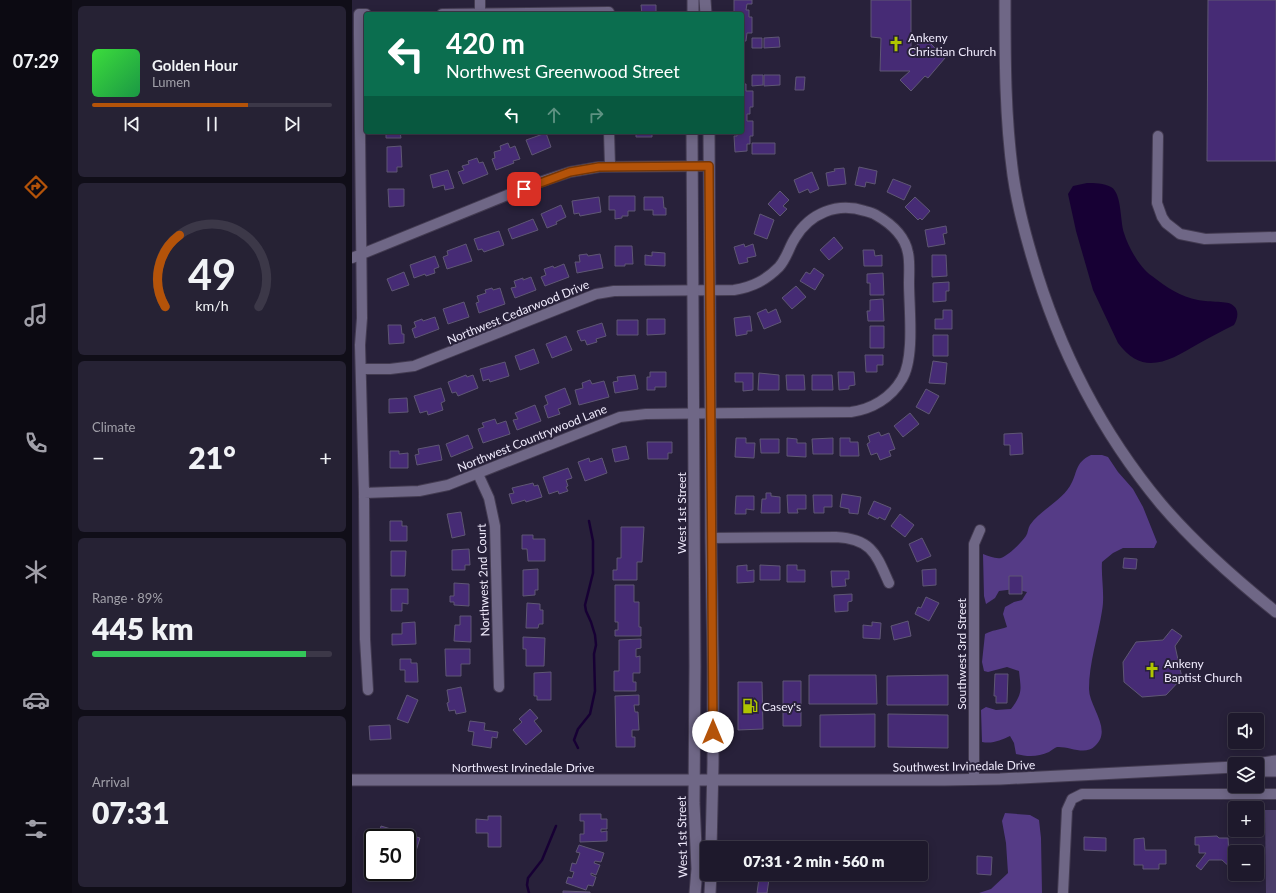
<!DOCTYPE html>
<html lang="en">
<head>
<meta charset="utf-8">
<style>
  :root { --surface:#1e192c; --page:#262234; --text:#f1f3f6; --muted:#a1a0a9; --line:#3c3848; --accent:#b45309 }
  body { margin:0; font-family:Lato,sans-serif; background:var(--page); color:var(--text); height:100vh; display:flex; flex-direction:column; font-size:15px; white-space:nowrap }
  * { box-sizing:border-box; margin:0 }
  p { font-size:13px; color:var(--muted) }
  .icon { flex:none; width:22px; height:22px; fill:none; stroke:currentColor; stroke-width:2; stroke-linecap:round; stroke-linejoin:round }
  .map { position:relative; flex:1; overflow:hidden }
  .drawer { display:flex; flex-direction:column; gap:6px; padding:6px; background:#100e18; width:280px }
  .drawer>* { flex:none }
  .guide { position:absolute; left:12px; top:12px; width:380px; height:122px; border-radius:4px; box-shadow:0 2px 10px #0003,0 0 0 1px var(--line); background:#0b6e4f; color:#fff; overflow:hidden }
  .tools { position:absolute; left:876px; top:713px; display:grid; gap:8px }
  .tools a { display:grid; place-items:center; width:36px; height:36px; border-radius:4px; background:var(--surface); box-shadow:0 2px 10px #0003,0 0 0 1px var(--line); font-size:20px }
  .speed { position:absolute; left:12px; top:829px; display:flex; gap:8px; font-size:20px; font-weight:700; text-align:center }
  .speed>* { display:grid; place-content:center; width:52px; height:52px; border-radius:50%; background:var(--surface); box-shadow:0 2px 10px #0003,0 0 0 1px var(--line); line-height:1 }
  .speed .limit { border:2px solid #111; border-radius:6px; background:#fff; color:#111 }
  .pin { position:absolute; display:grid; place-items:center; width:34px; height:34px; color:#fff; margin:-17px; border-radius:8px; box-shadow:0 2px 6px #0006 }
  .me { position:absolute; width:44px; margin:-22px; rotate:0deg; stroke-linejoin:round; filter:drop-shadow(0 0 3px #0008) }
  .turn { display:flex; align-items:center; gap:14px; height:84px; padding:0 16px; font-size:18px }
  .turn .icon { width:52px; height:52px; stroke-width:2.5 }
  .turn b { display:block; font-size:28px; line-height:34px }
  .lanes { display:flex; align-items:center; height:38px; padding:0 16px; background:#0003; justify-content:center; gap:20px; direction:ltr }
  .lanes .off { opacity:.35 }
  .big { font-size:30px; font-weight:800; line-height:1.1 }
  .drawer .tile { flex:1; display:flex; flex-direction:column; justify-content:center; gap:6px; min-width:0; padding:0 14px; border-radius:6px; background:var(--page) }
  .drawer .dial { align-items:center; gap:0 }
  .dial svg { height:104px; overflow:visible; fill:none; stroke:var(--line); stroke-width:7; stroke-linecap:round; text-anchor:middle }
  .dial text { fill:var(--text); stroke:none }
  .song { display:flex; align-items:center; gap:12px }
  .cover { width:48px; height:48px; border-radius:6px; background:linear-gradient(135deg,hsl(120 70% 55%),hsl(140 70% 35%)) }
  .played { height:4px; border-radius:2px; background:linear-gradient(90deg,var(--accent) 65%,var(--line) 65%) }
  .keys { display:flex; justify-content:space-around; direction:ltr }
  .heat { display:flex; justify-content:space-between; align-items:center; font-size:22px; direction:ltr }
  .charge { height:6px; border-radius:3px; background:linear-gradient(90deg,#34c759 89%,var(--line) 0) }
  .trip { position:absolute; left:348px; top:841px; width:228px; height:40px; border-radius:4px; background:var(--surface); box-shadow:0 2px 10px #0003,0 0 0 1px var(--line); font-weight:800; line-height:40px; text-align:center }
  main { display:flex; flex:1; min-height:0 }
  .dock { display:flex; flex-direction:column; width:72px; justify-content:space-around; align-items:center; background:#0c0a12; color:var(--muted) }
  .dock .icon { width:28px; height:28px }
  .dock .current { color:var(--accent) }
  .dock b { font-size:18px; color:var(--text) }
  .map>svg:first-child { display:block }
  .green { fill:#4c3e6a }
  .forest { fill:#553b86 }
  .water { fill:#170034 }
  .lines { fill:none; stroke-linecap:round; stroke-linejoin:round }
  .stream { stroke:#170034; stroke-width:2.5 }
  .building { fill:#462b75; stroke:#5f5774 }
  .minor-casing { stroke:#433b51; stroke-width:12 }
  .tertiary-casing { stroke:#433b51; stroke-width:13 }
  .secondary-casing { stroke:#433b51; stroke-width:13 }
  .minor { stroke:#6f6786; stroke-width:10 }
  .tertiary { stroke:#6f6786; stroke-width:11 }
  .secondary { stroke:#6f6786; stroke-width:11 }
  .route-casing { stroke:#753606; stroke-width:10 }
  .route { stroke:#b45309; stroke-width:7 }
  .labels { text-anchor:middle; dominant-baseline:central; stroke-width:4; stroke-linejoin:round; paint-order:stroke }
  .poi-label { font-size:12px; fill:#f0ebfd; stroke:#28213a; text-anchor:start }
  .street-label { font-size:12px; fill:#f0ebfd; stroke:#28213a }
</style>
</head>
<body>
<main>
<nav class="dock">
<b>07:29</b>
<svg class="icon current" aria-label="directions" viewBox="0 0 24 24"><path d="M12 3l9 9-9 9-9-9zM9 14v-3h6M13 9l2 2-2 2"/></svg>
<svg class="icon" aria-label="music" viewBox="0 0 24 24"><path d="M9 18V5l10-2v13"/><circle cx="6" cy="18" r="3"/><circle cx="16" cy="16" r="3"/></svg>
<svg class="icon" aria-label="phone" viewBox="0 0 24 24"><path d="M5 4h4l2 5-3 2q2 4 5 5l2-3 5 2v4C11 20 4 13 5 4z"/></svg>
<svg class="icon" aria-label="climate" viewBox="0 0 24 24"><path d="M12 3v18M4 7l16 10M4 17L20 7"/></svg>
<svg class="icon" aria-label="car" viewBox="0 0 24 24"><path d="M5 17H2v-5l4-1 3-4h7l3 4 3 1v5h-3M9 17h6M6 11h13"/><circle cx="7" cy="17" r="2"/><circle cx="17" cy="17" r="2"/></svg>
<svg class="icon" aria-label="filters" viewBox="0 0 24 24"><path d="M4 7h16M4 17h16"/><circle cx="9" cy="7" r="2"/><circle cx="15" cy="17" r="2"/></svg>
</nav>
<section class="drawer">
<div class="tile">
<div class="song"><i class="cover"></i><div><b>Golden Hour</b><p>Lumen</p></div></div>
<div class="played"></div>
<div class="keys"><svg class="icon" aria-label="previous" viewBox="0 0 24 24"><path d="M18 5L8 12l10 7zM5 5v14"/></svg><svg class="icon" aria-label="pause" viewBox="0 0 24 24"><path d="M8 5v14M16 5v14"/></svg><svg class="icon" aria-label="next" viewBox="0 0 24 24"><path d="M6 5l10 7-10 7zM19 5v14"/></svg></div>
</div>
<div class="tile dial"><svg viewBox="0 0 100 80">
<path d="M14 69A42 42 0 1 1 86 69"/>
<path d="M14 69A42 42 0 0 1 25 14" stroke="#b45309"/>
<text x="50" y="56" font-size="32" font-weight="700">49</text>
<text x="50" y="72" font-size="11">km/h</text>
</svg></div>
<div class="tile"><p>Climate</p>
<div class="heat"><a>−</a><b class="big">21°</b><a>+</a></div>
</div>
<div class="tile"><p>Range · 89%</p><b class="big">445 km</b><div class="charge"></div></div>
<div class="tile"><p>Arrival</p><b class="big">07:31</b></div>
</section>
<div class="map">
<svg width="924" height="893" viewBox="0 0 924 893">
  <rect width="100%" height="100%" fill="#28213a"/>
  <path class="green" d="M913 810H924V893H914Z"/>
  <path class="forest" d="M739 455H750L756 457 766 472 781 489 791 507 805 542 802 548H771L761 553 750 562C749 578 753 595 750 611 746 637 737 663 737 689 737 707 761 730 743 746 733 756 717 746 705 747 702 748 700 750 697 752 686 757 676 757 664 754L662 743 658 736C649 740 641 744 630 742L629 710 634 707 644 710 659 709C671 693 669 690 667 671L655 667 636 672 632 671 630 662 633 634C640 630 647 630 655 627L651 614 653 607 662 602 670 600 675 592 663 589 647 591 643 598 634 604 632 596 631 554C637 556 643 559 649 558 657 555 669 543 674 536 676 533 676 528 678 525 688 510 707 503 718 486 726 473 722 463 739 455Z
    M653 813 678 815 687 820 689 838 690 893H627L639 889 656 873 654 843 650 821Z"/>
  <path class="water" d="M735 183C742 183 752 183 759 187 770 193 768 221 772 233 776 247 788 268 800 276 814 287 829 297 846 300 853 302 875 301 879 304 888 309 886 318 882 325 870 331 858 337 846 344 817 361 791 377 766 343L741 290 724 231 716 194 721 186Z"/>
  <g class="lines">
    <path class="stream" d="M226 748 222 740 226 729 238 714 243 691 242 654 244 645 243 635 239 622 234 611 233 605 241 573V541L237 521
      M177 893 175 885 176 878 190 860 204 826"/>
  </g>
  <path class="building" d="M382 0H400V4H395L394 10H397V17H400V33H395L394 41H390V14H382Z
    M519 0H559V49L574 39 593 58 576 78 573 76 559 91 548 80 558 71H528L529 38 519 37Z
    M856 0H924V161H855Z
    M289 5H304V14H290Z
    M427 37 428 47 412 48V38Z
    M400 38H410V48H400Z
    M400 75H411V85L400 86Z
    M412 75H428V85L412 86Z
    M444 77H453L452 90H443Z
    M390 84H394V91H401V107H398V114H395V121H401V136H398V144H395V151L383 152 382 136H385V132H390Z
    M34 132H48L49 138H34Z
    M214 132H231V134L214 133Z
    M284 132H300V137H284Z
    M194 133 199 147 180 155 174 140Z
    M156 143 158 148 163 146 168 159 161 161 162 163 144 170 140 159 143 158 142 152 149 150 148 146Z
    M400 143H423V154H400Z
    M49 146 50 167H45V172H35V147Z
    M125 158 127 163 131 162 136 174 111 184 106 172 112 170 110 166 117 164 116 161Z
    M507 167 525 171 523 184 514 182 513 187 503 185Z
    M492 168 494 184 476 186 474 173 483 171 482 169Z
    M96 170 102 188 93 190 92 185 81 188 78 175Z
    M460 172 467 189 458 193 456 189 447 193 442 180Z
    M541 179 559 186 552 200 535 192Z
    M36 189H52V206L37 207Z
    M428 191 437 200 431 206 435 209 428 216 416 204Z
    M257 196H283V211H276V216H270V218L263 219V210H257Z
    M247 197 249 212 228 216 227 213 222 214 220 201Z
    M292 197H311L312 208H314V215H301V210H292Z
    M563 197 578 211 570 220 568 218 566 220 553 207Z
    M209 205 214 217 204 222 205 224 195 228 189 214Z
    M408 214 422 220 415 239 402 234Z
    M181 219 186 230 160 239 156 229Z
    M594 226 595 233 591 234 593 244 576 247 573 230Z
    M147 231 152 245 132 252 130 249 126 250 122 239Z
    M482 237 491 248 477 260 468 250Z
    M114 244 120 261 95 269 91 257 96 255 95 251Z
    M392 244 393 247 401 244 404 256 395 258 396 262 387 264 382 247Z
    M263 246H280L281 264H273V266H263Z
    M511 250H522L523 256 530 255V266H512Z
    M300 252 313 253V266L293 265V255L300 256Z
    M235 254 236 256 248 254 251 268 225 273 223 262H228L227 255Z
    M580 255H594L595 276 580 277Z
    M83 256 87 267 82 269 83 273 74 276 73 274 62 278 58 265Z
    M212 264 217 277 193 286 189 277 194 275 192 269 201 266 202 268Z
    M462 268 472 275 463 290 448 281 454 272 458 274Z
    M52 272 57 285 40 291 35 279Z
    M531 273 532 295H518V283H515V274Z
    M179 277 184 290 163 298 159 288 164 287 162 281 171 278V280Z
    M597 282V291H594V301L581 302V283Z
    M444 286 454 297 440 309 430 298Z
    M140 288 141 290 148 288 153 304 127 313 124 303 127 302 125 296 134 293 133 290Z
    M531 299 532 321H516L515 311H518V300Z
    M112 302 117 317 96 324 91 309Z
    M414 309 416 313 424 309 429 322 412 329 405 313Z
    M591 310H600V329H583V319H591Z
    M398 316 400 331H395V334L384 336 382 318Z
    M83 317 87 329 63 338 60 329 64 327 62 322 70 319 71 321Z
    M295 319H313V334L295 335Z
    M265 320H286V335H265Z
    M250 323 254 336 244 339 245 342 235 345 233 340 229 341 225 331Z
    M36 325H49L50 334H52V343L37 344Z
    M518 326H532V348H518Z
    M581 335H596V356H581Z
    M214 336 220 350 200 358 194 344Z
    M182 349 187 363 168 370 163 356Z
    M513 355H531V365H525V372H514Z
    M581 361 595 363 593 384 577 383Z
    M153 362 157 376 138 382 137 379 131 381 128 369Z
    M298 372H314V387H303V390H295V377H298Z
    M486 372H502L503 385 497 386V389L487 390Z
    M383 373H401V390L391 391V382H383Z
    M407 373 427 375V390H406Z
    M114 375 115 377 121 375 126 388 106 396 104 392 100 393 96 382Z
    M283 375 286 389 263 393 261 382 266 381 265 377Z
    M434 375H452L453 390H435Z
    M460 375H480L481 390H460Z
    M238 380 240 384 252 381 257 397 227 405 223 390 231 388 230 383Z
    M89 388 93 401 89 403 91 410 76 415 75 411 68 413 62 396Z
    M213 388 219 404 206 409 208 414 196 418 192 406 196 404 193 396Z
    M574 389 587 396 577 414 564 407Z
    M55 398 56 412 37 413V399Z
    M183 405 189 421 165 430 161 420 166 419 163 413Z
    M558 413 567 424 551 437 542 426Z
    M143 419 145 424 154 421 158 434 131 443 126 429 132 427 130 423Z
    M527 432 529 436 537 433 543 449 537 451 539 456 528 460 525 453 519 455 515 444 518 442 516 436Z
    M670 433 671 454 658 455V445H652V434Z
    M116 435 121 448 99 457 94 444Z
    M384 438H394V443H403L402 458 383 457Z
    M435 438 445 439V443H454V457L435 456Z
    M481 438V454H461L460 439Z
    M488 438H498V442H506L507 456H488Z
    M408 439H427V453H409Z
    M295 442H320V453H316V459H296Z
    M87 445 90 460 65 465 63 455 67 454 66 449Z
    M274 446 277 459 263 462 260 449Z
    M38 451H47V454L56 453V468H38Z
    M237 458 238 462 250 458 255 473 233 481 226 462Z
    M216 468 220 478 214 480 216 486 214 487 216 491 207 494 206 491 197 494 191 477Z
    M181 483 182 486 186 485 190 497 174 502 173 500 160 504 157 494 162 493 160 488Z
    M414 493H419V496L428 497V513H409L410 499H414Z
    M490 494 509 497 506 514 497 513V509L488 507Z
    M435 495H454V509H445L446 513H436Z
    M461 495H480V507H472V513H462Z
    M384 496H402V510L394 509V514H383Z
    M522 501 539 508 533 520 527 517 526 519 516 514Z
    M109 512 113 535 100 538 95 514Z
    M548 514 562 525 553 537 539 526Z
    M38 521H50V526H55V541H38Z
    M269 527H292L290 562H285V580H261V570H265V558H269Z
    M170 535H181V539H193V561H176L175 549H170Z
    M570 538 579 556 565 562 557 544Z
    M117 549 118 565H113V570H100V550Z
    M39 551H54L53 576H39Z
    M772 558 785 559 784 569 771 568Z
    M395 565V571L402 570V582L385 583V566Z
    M408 565 428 566V580H408Z
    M435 565H445V570H453V582H435Z
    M186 569V590H183V595L171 596V570Z
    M584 569V585L571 586 570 570Z
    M479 571H497V579H493L494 586 480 587Z
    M657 576H670V594H657Z
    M102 583 117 584V606L102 605V602H98V596H102Z
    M263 585H282V602H287V627H289V636H263V630H266V622H263Z
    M39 589H56V604L50 603V611H39Z
    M500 594V601L496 602V611L483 612 482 595Z
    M574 597 587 603 577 621 563 614 566 607 569 608Z
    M175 603 188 604V610H191V624H187L186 628H174Z
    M108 616H119V642L102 641 103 625H108Z
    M556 621 559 636 542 640 539 626Z
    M63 622 64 644 40 645V634H50V623Z
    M520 622 529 623 528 639 511 638V625L520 626Z
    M820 629 830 636 823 646 830 678 814 695 790 697 772 682 771 662 784 642 811 640Z
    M171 637 193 638 192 666H174V649H171Z
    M289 639V648L284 649V657L288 656V673H281V682H284V691H262V671H267V640Z
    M93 649H118V664H109V676H94Z
    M48 659H59V663H65L66 682H53V670H48Z
    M199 672V700H185V696H182V673Z
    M643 674H656L655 703H644V696H642Z
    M457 675H524L525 704H457Z
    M596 675V705H535V676Z
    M431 681H449V726H431Z
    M386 682H410L411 729 386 730Z
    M109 687 114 712 104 714 103 710 97 711 95 703 97 702 95 690Z
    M55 695 66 700 56 723 45 719Z
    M287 695V705H282L283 712H286L287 730H280V737H283V747H264L263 696Z
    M178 709 186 718 182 721 190 731 174 745 161 730 170 722 167 719Z
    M523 714V747H468V715Z
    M536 714 596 715V748L536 747Z
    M118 721 133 723 132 730 146 732 145 738 140 737 139 748 120 745 122 732 116 731Z
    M38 725 39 739 18 740 17 726Z
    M228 814H249V819H255V829H249V832L255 831V841L228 842V834H232V821H228Z
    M136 816H149V847H136V833H124V819L136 820Z
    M29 826 68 838 64 851 55 849V838H26Z
    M865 836 867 838H876L877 856 881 860H883V873H881L880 869 870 860H857L849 870 844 866 854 853H847V845H843V837Z
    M732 837 754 838V851L732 850Z
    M792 838 793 850H814V864H807V869H791V865H782V839Z
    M227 845 252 853 249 862 243 861 242 863 248 865 244 875 239 873V875L244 877 241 886 236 885 234 890 214 883 216 877 220 878 222 872 218 871 220 863 224 864 228 853 224 852Z
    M625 856 640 857 639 875 625 874Z
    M421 874H446V877L431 875V880L421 879Z
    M407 878 417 879 415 893H405Z
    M211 891 238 892V893H211Z"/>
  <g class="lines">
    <defs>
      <path id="minor" d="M128 0V14
        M14 14H7V35L10 318 8 345 12 493 13 639 16 690
        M90 14 257 12V14
        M257 132 258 166
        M806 136 805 203 810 217 814 223 828 234 853 239 924 237
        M0 258 185 183 218 172 247 167 357 166
        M9 369H38L62 366 244 294 262 291 382 290C401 287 414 280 427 267 435 258 437 247 443 238 458 213 485 202 513 211 517 212 521 213 524 215 538 223 553 236 556 253 558 262 557 274 557 283 557 308 563 358 550 379 539 398 520 409 499 412L294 414 268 417 96 485 67 491 12 493
        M126 474 137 498 143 526 147 687
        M359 538 484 537C520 539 524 554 537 583
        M622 780V544L628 530
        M711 893 715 810 720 799 730 794H924"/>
      <path id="tertiary" d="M653 0C653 59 653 117 661 175 665 203 672 230 680 257 706 347 749 432 809 504 843 544 883 579 924 612"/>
      <path id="secondary" d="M353 0 354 14
        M341 14V0
        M340 132 343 666 342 803 345 869 343 893
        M357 132 359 538 361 667V764L359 848
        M904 764 924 761
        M905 771H924
        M0 780H592L648 779 883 767
        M358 893 359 874"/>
    </defs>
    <use href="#minor" class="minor-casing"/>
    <use href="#tertiary" class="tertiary-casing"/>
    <use href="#secondary" class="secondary-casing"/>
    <use href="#minor" class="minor"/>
    <use href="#tertiary" class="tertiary"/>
    <use href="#secondary" class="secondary"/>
  </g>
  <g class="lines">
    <defs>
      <path id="route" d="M172 189 218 172 247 167 357 166 361 732"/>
    </defs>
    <use href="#route" class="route-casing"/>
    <use href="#route" class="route"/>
  </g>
  <defs>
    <symbol id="church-bare" viewBox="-9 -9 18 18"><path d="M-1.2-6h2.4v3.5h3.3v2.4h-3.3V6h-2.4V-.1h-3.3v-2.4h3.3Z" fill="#b0c500" stroke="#28213a" stroke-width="2.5" paint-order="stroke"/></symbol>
    <symbol id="fuel-bare" viewBox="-9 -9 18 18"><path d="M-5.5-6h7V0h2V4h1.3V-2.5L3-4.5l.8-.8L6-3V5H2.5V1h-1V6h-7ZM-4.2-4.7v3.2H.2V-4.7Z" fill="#b0c500" stroke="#28213a" stroke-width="2.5" paint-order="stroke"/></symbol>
  </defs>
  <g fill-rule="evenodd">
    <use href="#church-bare" x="533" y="33" width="22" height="22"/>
    <use href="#church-bare" x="789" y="659" width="22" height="22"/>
    <use href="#fuel-bare" x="387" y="695" width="22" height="22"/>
  </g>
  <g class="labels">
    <g class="poi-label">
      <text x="556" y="37">Ankeny<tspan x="556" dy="14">Christian Church</tspan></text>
      <text x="812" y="663">Ankeny<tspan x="812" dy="14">Baptist Church</tspan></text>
      <text x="410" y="706">Casey's</text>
    </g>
    <g class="street-label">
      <text transform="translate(166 312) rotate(-22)">Northwest Cedarwood Drive</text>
      <text transform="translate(180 438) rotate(-22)">Northwest Countrywood Lane</text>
      <text transform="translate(329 513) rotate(-90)">West 1st Street</text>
      <text transform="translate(131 580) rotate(-92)">Northwest 2nd Court</text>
      <text transform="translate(609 654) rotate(-90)">Southwest 3rd Street</text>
      <text transform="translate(612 766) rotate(-1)">Southwest Irvinedale Drive</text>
      <text x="171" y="767">Northwest Irvinedale Drive</text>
      <text transform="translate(330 837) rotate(-91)">West 1st Street</text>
    </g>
  </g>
</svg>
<div class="tools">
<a><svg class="icon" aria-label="sound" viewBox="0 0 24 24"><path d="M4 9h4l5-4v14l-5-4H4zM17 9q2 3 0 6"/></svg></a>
<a><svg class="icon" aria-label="layers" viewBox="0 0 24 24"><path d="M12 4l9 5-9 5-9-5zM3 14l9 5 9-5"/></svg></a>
<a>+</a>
<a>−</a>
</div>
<div class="speed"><div class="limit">50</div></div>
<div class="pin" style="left:172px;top:189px;background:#d93025"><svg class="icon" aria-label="arrive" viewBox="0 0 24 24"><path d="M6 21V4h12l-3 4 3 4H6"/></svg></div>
<svg class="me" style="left:361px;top:732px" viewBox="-20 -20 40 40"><circle r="19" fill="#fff"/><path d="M0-13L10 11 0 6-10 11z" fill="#b45309"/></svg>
<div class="trip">07:31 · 2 min · 560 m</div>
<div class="guide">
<div class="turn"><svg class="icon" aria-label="left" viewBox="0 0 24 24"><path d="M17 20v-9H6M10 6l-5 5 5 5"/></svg><div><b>420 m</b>Northwest Greenwood Street</div></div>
<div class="lanes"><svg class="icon" aria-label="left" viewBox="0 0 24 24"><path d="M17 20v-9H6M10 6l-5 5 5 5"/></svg><svg class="icon off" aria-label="ahead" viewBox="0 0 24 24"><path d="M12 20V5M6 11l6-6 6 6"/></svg><svg class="icon off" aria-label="right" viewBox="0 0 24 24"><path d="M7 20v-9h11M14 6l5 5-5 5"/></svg></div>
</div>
</div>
</main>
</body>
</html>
